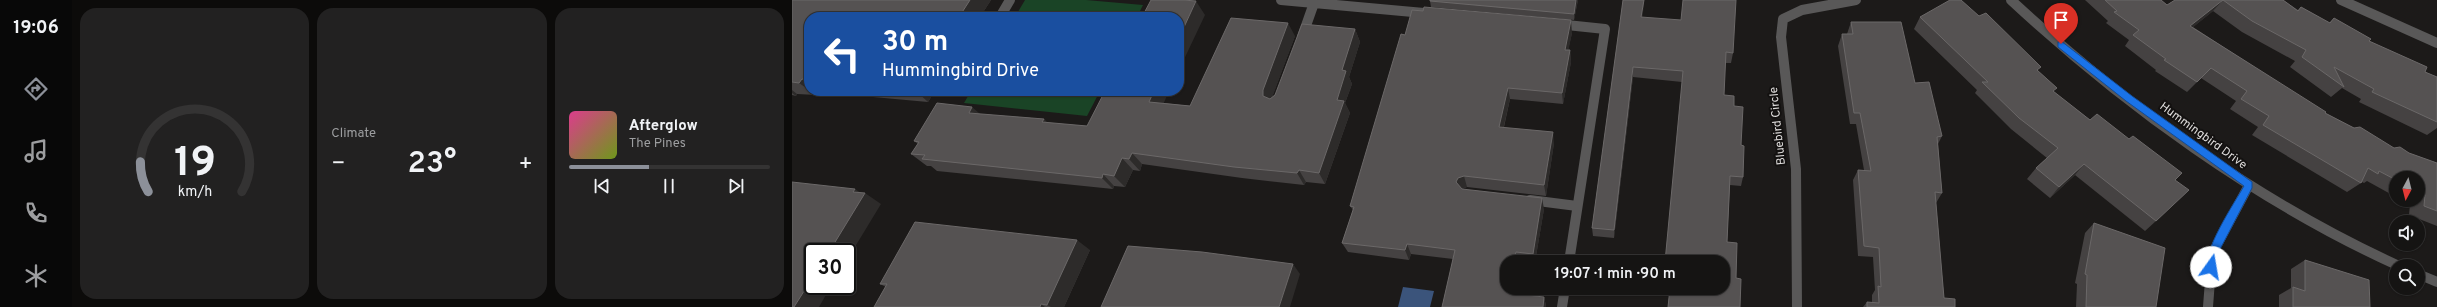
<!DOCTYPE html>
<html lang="en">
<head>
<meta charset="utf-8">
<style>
  :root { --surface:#151413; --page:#222121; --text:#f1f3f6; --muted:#9d9ea0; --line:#343333; --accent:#8c9099 }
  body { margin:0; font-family:Overpass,sans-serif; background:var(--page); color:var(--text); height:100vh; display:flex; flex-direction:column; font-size:15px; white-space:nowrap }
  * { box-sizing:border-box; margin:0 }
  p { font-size:13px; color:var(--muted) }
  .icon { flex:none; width:22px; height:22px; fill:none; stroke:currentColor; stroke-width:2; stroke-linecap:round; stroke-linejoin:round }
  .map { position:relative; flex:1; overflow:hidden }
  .panel { display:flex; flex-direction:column; gap:8px; padding:8px; background:#0c0b0a; width:720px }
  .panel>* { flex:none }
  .guide { position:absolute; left:12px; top:12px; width:380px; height:84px; border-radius:16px; box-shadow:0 1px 3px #0004,0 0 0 1px var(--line); background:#1a4fa0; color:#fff; overflow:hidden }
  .needle { width:26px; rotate:187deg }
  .fabs { position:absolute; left:1597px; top:171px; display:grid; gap:8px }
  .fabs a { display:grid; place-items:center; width:36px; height:36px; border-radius:50%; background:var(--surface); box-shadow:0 1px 3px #0004,0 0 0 1px var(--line); font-size:20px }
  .speed { position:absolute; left:12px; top:243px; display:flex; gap:8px; font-size:20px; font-weight:700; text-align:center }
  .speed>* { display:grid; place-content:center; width:52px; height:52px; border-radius:50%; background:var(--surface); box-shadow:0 1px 3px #0004,0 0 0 1px var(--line); line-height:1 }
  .speed .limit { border:2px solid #111; border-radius:6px; background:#fff; color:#111 }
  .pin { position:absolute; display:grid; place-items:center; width:34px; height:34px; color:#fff; margin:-41px -17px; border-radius:50% 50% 50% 0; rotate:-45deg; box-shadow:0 0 4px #0007 }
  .pin .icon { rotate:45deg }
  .me { position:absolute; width:44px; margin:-22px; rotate:13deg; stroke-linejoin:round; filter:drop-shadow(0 0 3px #0008) }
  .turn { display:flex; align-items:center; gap:14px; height:84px; padding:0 12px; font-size:18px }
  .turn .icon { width:52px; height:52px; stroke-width:2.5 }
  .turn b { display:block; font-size:28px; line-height:34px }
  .big { font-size:30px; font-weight:600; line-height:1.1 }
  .panel .widget { flex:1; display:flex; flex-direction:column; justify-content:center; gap:6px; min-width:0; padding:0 14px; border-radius:16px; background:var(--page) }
  .panel .dial { align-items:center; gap:0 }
  .dial svg { height:104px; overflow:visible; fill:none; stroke:var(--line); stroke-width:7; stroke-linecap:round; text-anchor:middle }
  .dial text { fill:var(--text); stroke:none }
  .song { display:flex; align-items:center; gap:12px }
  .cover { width:48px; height:48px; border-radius:6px; background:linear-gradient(135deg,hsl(330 70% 55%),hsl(80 70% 35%)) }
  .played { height:4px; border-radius:2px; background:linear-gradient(90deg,var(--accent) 40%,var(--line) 40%) }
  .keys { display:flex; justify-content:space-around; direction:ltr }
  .heat { display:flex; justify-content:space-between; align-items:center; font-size:22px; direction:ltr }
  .panel .tiles { flex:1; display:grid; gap:8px; grid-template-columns:repeat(3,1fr) }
  .trip { position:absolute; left:708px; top:255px; width:230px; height:40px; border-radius:16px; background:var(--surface); box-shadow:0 1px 3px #0004,0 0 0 1px var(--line); font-weight:600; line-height:40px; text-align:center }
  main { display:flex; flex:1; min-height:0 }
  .menu { display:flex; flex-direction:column; width:72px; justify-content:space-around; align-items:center; background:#080808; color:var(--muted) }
  .menu .icon { width:28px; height:28px }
  .menu .on { color:var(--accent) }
  .menu b { font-size:18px; color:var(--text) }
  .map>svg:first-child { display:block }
  .green { fill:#1a4426 }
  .water { fill:#3b547b }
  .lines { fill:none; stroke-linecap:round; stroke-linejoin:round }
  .minor { stroke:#595858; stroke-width:10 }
  .wall { fill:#454242 }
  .shaded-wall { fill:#2d2b2a }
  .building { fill:#555252; stroke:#6b6868 }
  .route { fill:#1a73e8; stroke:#114b97 }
  .labels { text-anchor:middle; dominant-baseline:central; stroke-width:4; stroke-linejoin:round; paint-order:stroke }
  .street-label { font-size:12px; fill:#dfdddc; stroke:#131110 }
</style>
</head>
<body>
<main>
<nav class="menu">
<b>19:06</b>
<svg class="icon on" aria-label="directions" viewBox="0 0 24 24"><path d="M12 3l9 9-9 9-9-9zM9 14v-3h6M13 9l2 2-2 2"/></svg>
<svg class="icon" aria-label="music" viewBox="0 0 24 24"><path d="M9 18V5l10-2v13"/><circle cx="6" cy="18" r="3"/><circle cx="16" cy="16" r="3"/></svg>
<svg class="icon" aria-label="phone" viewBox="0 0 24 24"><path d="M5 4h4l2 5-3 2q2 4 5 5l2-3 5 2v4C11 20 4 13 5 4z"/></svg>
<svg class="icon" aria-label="climate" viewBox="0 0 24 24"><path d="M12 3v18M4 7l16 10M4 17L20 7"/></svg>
</nav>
<section class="panel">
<div class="tiles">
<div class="widget dial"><svg viewBox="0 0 100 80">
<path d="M14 69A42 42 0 1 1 86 69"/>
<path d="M14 69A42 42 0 0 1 8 46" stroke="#8c9099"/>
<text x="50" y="56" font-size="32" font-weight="700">19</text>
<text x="50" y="72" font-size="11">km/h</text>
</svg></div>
<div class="widget"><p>Climate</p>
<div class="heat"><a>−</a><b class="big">23°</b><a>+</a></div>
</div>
<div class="widget">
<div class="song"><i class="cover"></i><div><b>Afterglow</b><p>The Pines</p></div></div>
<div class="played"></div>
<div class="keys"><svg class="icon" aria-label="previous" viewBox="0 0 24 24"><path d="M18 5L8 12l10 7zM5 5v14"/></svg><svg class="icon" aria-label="pause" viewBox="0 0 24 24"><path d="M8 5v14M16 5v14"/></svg><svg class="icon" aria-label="next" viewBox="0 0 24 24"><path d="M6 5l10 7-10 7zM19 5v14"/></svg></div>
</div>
</div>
</section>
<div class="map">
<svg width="1645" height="307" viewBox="0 0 1645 307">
  <rect width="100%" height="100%" fill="#1c1a19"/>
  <path class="green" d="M233 0H294L351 5 345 17H223Z
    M179 91H308L295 116 172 103Z"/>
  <path class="water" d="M611 287 642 291 638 307H606Z"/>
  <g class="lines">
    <path class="minor" d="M489 0 632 13
      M1219 0C1332 105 1466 202 1607 266
      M1549 0 1645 43
      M208 17 218 0
      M765 24 813 29 777 262
      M510 37 522 3
      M738 200 785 206
      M1626 274 1645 282
      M770 307 773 288
      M1005 307 1004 169 989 37 991 19 1010 10 1064 0
      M1416 307 1420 254 1457 185"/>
  </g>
  <path class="wall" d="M0 0H199L188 17H17V91H143L136 102 26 92 24 95 5 94 4 96 0 95Z
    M786 0 782 20 639 7 638 1Z
    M831 0H852L850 17 941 53 939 63H933L932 95 942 106 949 145 951 177 949 186 938 185 935 242 944 278 948 307H876L878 288H931L890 82 841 77 822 238 801 236 800 228Z
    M1293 0H1369L1375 5 1383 0H1491L1506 10 1509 7 1537 23 1542 18 1577 41 1633 72 1645 77V128L1635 135 1567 102 1569 99 1550 88 1539 97 1498 67 1503 61 1450 32 1421 11 1401 27 1533 113 1602 148 1617 153 1645 163V226L1617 215 1618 204 1610 200H1626V178H1604V197L1575 181 1572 183 1570 182 1569 183 1555 192 1460 135 1466 127 1438 109 1444 101 1409 78 1395 92 1363 71 1364 70 1333 46 1337 40 1314 23 1316 21Z
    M1128 17 1246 71 1262 92 1298 120 1383 180 1364 221 1353 231 1283 175 1258 198 1235 179 1244 168 1255 158 1219 129 1183 93 1185 90 1122 29Z
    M1059 22 1123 83 1150 136 1146 144 1150 193 1144 203 1152 298 1163 307H1071L1075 302 1080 303V295L1083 290 1081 257 1066 256 1061 180 1066 170H1072L1064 124H1058L1046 46 1050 34H1055Z
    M563 29 568 42 557 77 560 84 553 103 558 113 533 184 514 182 512 185 450 178 350 164 348 171 341 170 333 187 322 186 321 189 145 171 139 166H135L119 154 126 144 122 141 188 114 252 119 255 123 295 126 372 103 398 106 503 36 480 97Z
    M780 33 776 50H778L779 62 771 104 718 99 712 127 762 143 754 196 675 187 670 189 752 209 743 262 726 261V262H715L720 293 752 297 754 306 650 307 661 259 619 254 617 260 556 252 550 243 561 210 558 206 613 35Z
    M1302 223 1364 307H1284L1285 284 1283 283 1293 233Z
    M298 250 272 307H82L94 287 88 284Z
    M1513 260 1578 307H1487V295L1499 288V269Z"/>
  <path class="shaded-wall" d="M178 0H199L188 17H167Z
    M784 0H786L782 20V14Z
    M852 0V5L849 27V17Z
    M1431 0 1421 11 1389 37 1398 26Z
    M404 1 413 15 387 70V38Z
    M779 20 780 33 774 62 773 50Z
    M496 23 503 36 478 103 471 96V90Z
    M563 29 568 42 557 77 560 84 553 103 558 113 533 184 527 173 545 100 550 70Z
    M778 50 779 62 771 104 770 93Z
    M841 67V77L822 238V230Z
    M10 79 17 85V90L7 83Z
    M716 88 718 99 709 138 707 127Z
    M0 90 5 94 4 96 0 93Z
    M18 91H25L26 92 24 95Z
    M124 91H143L136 102Z
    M362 91H377L367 114 357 102Z
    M180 107 194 119 177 113Z
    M252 119 264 132 250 122Z
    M761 132 762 143 754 196 752 185Z
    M340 153 350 164 348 171 337 159Z
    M330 158 341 170 333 187 322 176Z
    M1292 164 1283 175 1258 198 1267 187Z
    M507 170 514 182 512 185 505 173Z
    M311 174 322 186 321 189 310 178Z
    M672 176 675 187 669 189 664 182 666 178Z
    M63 189 72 195 73 193 89 204 55 260V252H37L61 192Z
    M750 198 752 209 743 262 741 254Z
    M285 240 298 250 272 307H259L255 305Z
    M615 244 619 254 617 260 613 250Z
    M724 252 726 262H722Z
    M501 264 508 274 498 307H487Z
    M21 277V286H39L27 307H2Z
    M717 288H721L719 301 716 293Z
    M752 297 754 306V307H751Z
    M249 304 253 307H248Z"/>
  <path class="building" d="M0 0H178L167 17H17V80L10 79 7 83 0 82Z
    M359 0H391L404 1 387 38V17H350Z
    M638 0H784L782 14 638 1Z
    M831 0H852L849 17 889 20 891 0H944L941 53 934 52 932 95 942 96V106L951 107 949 145 952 146 951 177 938 176 935 242 945 243 944 278 949 279 948 307H876L878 288H931V262H873L891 71 841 67 822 230 800 228Z
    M1158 0H1169L1187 16 1194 13 1249 67 1245 70 1265 88 1261 91 1298 120 1305 114 1337 139 1341 136 1390 173 1383 180 1397 190 1364 221 1292 164 1267 187 1244 168 1266 148 1227 118 1190 82H1196L1128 17Z
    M1313 0H1369L1375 5 1383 0H1491L1506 11 1509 7 1538 23 1542 18 1579 39 1577 41 1635 67 1633 72 1645 77V122L1580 92 1582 89 1542 67 1552 87 1510 57 1514 50 1460 21 1431 0 1398 26 1534 112 1533 113 1562 128 1568 127 1602 148 1608 147 1617 153 1645 163V211L1632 206 1633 195 1626 191V178H1604V180L1587 171 1586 174 1576 168 1569 183 1471 125 1477 116 1449 99 1455 91 1419 68 1405 82 1372 60 1374 59 1341 35 1347 30 1322 12 1325 11Z
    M632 7 779 20 773 50H778L770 93 716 88 707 127 761 132 752 185 672 176 666 178 664 182 670 189 750 198 741 254 724 252 722 262H715V288H717L716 293 752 297 751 307H650L663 250 615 244 613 250 550 243 562 207 558 206 609 34 613 35 620 10 631 11Z
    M439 18 496 23 471 90V96L478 99 483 95 510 24 563 29 550 70 554 71 545 100 552 101 527 173 507 170 505 173 442 167 340 153 337 159 330 158 322 176 311 174 310 178 130 159 133 155 119 154 127 142 122 141 145 103 180 107 177 113 252 119 250 122 295 126 313 91H362L357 102 398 106Z
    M1059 22H1109L1123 83 1137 82 1150 136 1145 137 1150 193 1143 192 1152 298 1163 299V307H1075V302L1087 303 1086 286 1089 287 1087 248 1072 246 1066 170 1079 171 1068 113H1062L1050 34H1061Z
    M0 182 63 189 61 192 73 193 37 252H21V277L2 307H0Z
    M123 222 285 240 255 305 249 304 248 307H82L95 284H88Z
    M1302 223 1373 248 1364 307H1294L1295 275 1293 274Z
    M336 246 410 252 501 264 487 307H309Z
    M1513 260 1577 280 1578 307H1501V287L1513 291Z"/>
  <path class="route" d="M1269 41 1340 96 1460 182V188L1425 255 1423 271H1416C1408 254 1443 202 1452 186L1334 101 1266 47V42Z"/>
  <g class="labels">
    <g class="street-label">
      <text transform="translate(986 126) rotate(-96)">Bluebird Circle</text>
      <text transform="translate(1411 136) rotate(36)">Hummingbird Drive</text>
    </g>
  </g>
</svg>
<div class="fabs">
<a><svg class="needle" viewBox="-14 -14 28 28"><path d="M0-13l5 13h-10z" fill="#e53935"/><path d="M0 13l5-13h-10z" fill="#9d9ea0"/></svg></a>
<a><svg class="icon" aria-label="sound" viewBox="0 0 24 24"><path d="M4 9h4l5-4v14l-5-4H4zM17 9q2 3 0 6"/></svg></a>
<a><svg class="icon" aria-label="search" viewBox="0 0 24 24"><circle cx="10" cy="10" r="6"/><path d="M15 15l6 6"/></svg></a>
</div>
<div class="speed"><div class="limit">30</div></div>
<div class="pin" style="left:1269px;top:44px;background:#d93025"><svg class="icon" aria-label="arrive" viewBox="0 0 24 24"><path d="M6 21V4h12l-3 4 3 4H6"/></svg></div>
<svg class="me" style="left:1419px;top:267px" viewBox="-20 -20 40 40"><circle r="19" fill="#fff"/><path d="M0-13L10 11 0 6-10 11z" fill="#1a73e8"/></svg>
<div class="trip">19:07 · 1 min · 90 m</div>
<div class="guide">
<div class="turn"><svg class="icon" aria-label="left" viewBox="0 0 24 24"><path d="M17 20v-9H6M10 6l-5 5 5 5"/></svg><div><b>30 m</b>Hummingbird Drive</div></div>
</div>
</div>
</main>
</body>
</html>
